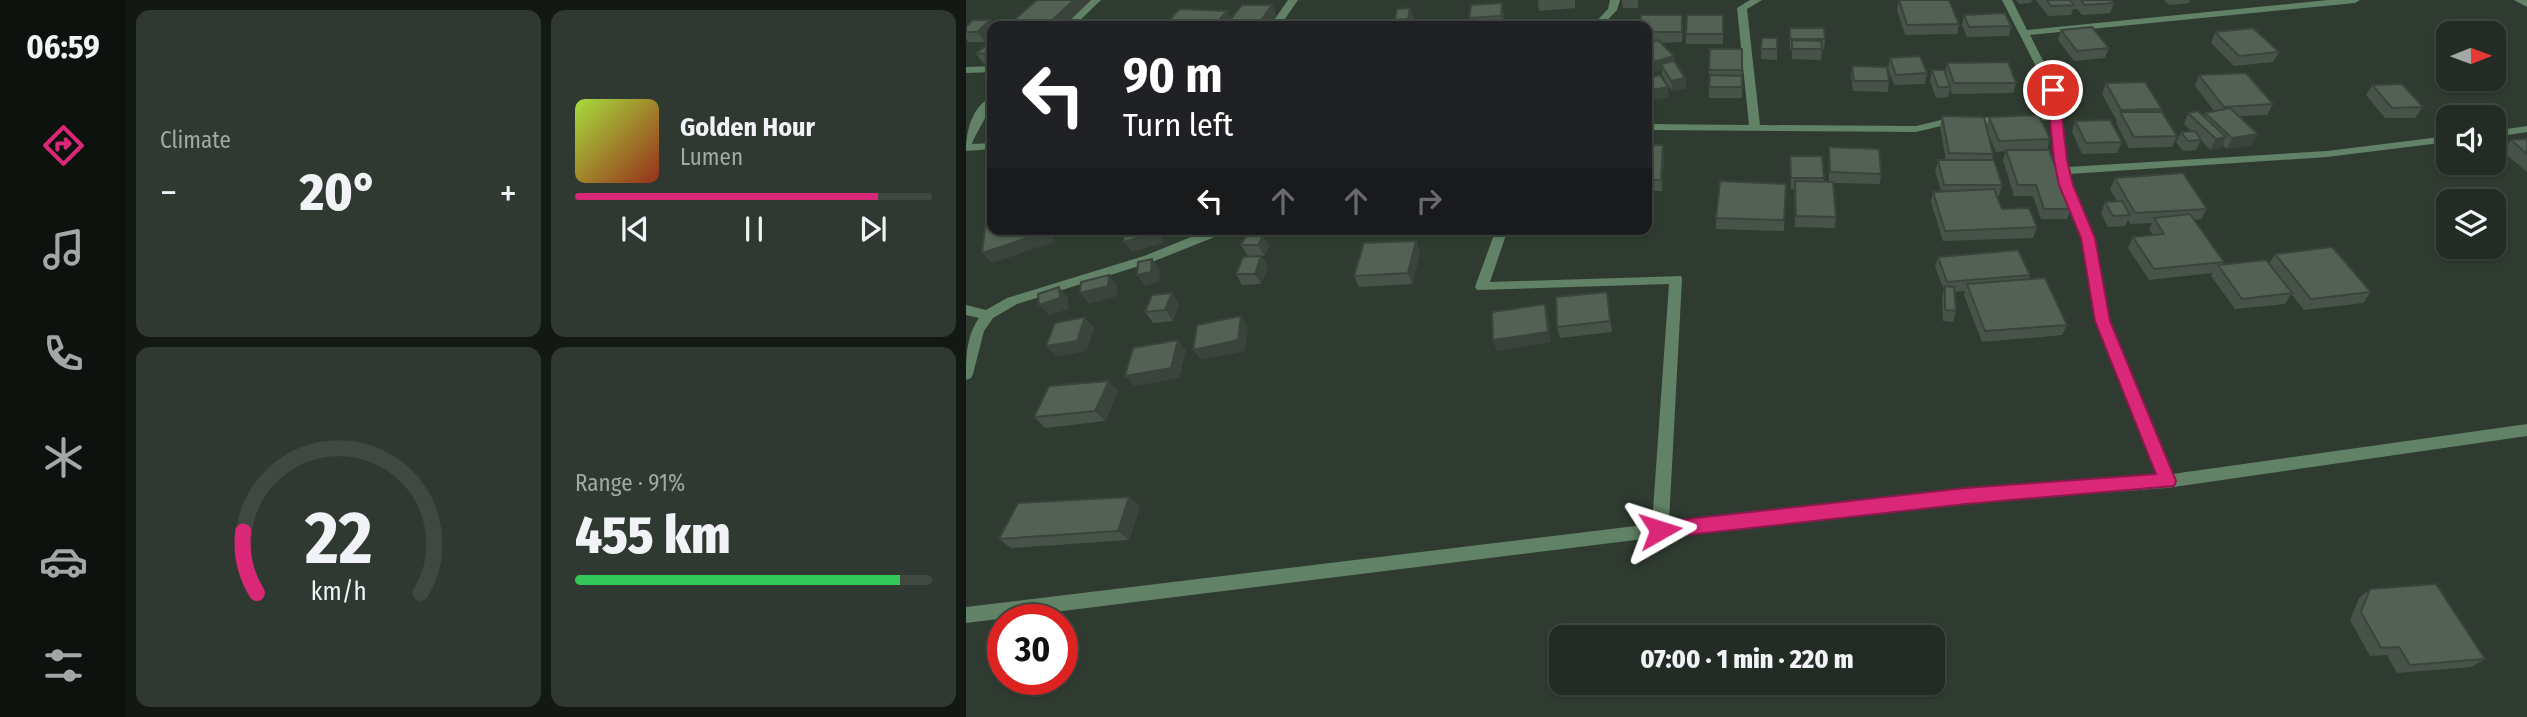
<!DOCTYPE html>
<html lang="en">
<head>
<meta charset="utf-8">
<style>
  :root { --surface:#232c24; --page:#2f3831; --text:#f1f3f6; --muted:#a3a7a6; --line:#404841; --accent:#db2777 }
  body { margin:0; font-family:"Fira Sans Condensed",sans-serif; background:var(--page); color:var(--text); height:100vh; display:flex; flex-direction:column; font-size:26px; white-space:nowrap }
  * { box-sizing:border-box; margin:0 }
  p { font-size:23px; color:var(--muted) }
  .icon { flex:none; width:38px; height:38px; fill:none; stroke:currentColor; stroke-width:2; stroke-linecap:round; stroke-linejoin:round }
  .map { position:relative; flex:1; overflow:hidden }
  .details { display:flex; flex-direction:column; gap:10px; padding:10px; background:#131814; width:840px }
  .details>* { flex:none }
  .banner { position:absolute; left:21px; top:21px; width:665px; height:214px; border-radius:14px; box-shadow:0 2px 5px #0004,0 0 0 2px var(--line); background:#202124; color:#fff; overflow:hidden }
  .needle { width:46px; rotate:89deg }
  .tools { position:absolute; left:1470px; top:21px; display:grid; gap:14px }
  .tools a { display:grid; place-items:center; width:70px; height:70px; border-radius:14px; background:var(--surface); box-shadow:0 2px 5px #0004,0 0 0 2px var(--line); font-size:35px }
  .speed { position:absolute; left:21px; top:604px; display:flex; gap:14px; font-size:35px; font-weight:700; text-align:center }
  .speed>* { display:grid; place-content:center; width:91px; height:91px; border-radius:50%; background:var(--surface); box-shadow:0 2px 5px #0004,0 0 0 2px var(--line); line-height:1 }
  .speed .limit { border:10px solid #d22; background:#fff; color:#111 }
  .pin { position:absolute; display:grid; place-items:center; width:60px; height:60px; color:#fff; margin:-30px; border:4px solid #fff; border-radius:50%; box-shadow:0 2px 7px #0007 }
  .me { position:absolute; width:77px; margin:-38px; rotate:84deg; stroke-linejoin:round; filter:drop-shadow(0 0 5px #0008) }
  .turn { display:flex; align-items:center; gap:24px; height:147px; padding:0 21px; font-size:32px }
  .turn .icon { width:91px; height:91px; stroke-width:2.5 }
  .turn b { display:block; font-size:49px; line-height:60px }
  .lanes { display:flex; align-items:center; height:66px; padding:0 21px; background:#0003; justify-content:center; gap:35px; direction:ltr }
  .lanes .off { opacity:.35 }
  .big { font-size:52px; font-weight:800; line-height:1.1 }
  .details .card { flex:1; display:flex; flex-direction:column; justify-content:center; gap:10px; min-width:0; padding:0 24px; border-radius:14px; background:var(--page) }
  .details .dial { align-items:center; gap:0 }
  .dial svg { height:182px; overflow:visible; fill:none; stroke:var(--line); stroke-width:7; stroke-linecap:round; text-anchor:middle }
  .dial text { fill:var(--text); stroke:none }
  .song { display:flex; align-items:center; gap:21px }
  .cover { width:84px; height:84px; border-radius:10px; background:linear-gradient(135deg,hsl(80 70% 55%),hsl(10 70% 35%)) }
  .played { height:7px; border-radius:4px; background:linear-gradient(90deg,var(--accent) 85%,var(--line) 85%) }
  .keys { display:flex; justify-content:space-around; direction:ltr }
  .heat { display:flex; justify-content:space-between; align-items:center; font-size:38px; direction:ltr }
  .charge { height:10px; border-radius:5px; background:linear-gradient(90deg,#34c759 91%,var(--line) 0) }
  .details .tiles { flex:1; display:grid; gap:10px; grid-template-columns:repeat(2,1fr) }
  .trip { position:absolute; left:583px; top:625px; width:396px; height:70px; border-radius:14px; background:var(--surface); box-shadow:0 2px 5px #0004,0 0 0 2px var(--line); font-weight:800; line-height:70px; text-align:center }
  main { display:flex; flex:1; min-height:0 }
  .dock { display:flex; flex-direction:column; width:126px; justify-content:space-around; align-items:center; background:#0e120e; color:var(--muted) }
  .dock .icon { width:49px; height:49px }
  .dock .active { color:var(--accent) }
  .dock b { font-size:32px; color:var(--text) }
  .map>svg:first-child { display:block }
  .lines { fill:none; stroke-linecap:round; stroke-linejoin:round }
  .minor { fill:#618266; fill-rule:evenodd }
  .wall { fill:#475349 }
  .shaded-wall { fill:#3a443c }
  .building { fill:#536155; stroke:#3a443c; stroke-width:2 }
  .route { fill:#db2777; stroke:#8e194d; stroke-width:2 }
</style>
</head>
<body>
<main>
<nav class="dock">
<b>06:59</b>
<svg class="icon active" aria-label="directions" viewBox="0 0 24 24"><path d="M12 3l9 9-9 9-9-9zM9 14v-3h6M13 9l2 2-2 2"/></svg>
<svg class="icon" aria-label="music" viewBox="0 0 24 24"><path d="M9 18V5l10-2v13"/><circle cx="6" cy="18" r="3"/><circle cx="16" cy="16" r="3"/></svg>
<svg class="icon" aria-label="phone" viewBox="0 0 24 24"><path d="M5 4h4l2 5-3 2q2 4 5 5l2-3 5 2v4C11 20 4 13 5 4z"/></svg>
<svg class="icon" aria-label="climate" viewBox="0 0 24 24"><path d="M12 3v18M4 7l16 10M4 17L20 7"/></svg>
<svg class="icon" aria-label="car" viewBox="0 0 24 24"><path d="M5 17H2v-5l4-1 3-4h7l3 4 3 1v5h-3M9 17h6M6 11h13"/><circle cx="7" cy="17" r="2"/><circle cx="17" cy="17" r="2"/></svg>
<svg class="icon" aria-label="filters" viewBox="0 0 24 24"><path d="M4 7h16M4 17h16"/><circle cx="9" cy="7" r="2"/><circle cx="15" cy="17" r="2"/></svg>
</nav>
<section class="details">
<div class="tiles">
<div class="card"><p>Climate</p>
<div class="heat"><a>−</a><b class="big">20°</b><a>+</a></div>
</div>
<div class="card">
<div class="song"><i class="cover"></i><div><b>Golden Hour</b><p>Lumen</p></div></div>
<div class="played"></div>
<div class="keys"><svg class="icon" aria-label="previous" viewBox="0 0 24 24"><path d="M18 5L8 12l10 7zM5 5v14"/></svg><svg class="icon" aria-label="pause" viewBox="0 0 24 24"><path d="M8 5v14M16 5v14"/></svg><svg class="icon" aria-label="next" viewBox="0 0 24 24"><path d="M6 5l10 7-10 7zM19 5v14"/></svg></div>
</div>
<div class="card dial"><svg viewBox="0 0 100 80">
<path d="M14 69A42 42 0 1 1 86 69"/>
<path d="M14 69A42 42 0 0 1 8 42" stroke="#db2777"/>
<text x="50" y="56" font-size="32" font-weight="700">22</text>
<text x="50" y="72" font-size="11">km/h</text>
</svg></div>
<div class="card"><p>Range · 91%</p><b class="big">455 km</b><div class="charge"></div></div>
</div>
</section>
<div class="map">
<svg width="1561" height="717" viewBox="0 0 1561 717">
  <rect width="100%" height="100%" fill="#2f3b30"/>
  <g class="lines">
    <path class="minor" d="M125 0H135L108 26H98Z
      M322 0H332L314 26H304Z
      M644 0H654L651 10 636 26H626L642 9Z
      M784 0H796L781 9 794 125 950 126 975 120 1084 114 1082 90 1036 0H1046L1061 30 1362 0H1394L1389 3 1064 35 1092 90 1102 167 1361 151 1482 136V142L1361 157 1103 174 1128 238 1144 321 1206 474 1561 424V436L1201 488 1000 503 694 537 0 623V607L686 524 703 284 511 290 509 287 530 229H542L524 282 715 276 716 279 703 522 1000 489 1191 475 1130 321 1116 238 1094 185 1085 120 975 126 950 132 681 130V124L783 125 771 8Z
      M1548 0H1561V7Z
      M26 66V72L0 73V67Z
      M26 97C27 109 11 130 6 144L26 143V149L0 151C0 131 6 106 26 97Z
      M1561 126V132L1528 137V131Z
      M245 229H263L261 232 186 262 51 304 27 318 18 331 7 374 5 378 0 380C0 357 0 337 13 318L0 315V305L20 310 41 298 178 256Z"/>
  </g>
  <path class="wall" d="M572 0H609V8L573 11Z
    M656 0H672V8H657Z
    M933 0 993 24 991 34 939 35 931 10Z
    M1050 0H1066L1065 3 1053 4Z
    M1070 0H1145L1148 3 1144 13 1116 15 1111 9H1107L1105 15 1082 16Z
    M1198 0H1224L1223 3 1203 5Z
    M444 8 448 18 446 24 464 26H430L429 20Z
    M538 14 537 26H505L503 18Z
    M998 15 1045 26 1043 36 1001 37 996 25Z
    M24 20 29 26H26V35L19 42H2L0 39V27Z
    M717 25 716 42 695 43 708 56V62L719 78 720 88 706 91 696 75V70L681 43V26Z
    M757 25V44H720V34Z
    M824 28 859 39 858 49H856L855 60 826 59V49H824Z
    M1095 30 1143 48 1139 58 1108 61 1092 40Z
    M1249 32 1313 52 1307 62 1268 66 1245 43Z
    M796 38H811V60L795 59Z
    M26 40V64H18L10 54Z
    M776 49V98H743V70Z
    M924 58 961 73 959 84 928 85 922 68Z
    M981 63 1050 83 1047 93 986 94 984 88 982 97 970 98 964 81 966 70 979 73Z
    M886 66 923 81 922 92 887 91 885 76Z
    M1233 75 1307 104 1301 115 1273 116 1286 145 1261 149 1256 145 1255 148 1244 150 1235 140 1230 150 1217 151 1210 142 1215 132 1225 131 1218 124 1222 113 1238 116 1239 113 1248 111 1229 86Z
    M1140 83 1196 109 1194 112 1211 136 1206 147 1163 148 1150 123 1151 121 1136 94Z
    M1406 85 1457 107 1449 118H1419L1400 95Z
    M976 116 1020 126 1023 117 1084 139 1081 150 1105 209 1101 219H1075L1067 196H1048L1037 160 1040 151 1030 152 1022 133 1027 154 1026 160 1036 185 1033 196H1030L1036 209 1071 227 1067 238 977 241 965 202 967 192 975 191 969 171 972 160H980L974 127Z
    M1109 121 1156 142 1151 153 1116 154 1106 132Z
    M1561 139V172L1536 151 1545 140Z
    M681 145 698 156 696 191H681Z
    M863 147 915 174 914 184 867 183 870 217 869 228 829 227 828 189H825L824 156 858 178V182H863Z
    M1149 178 1241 209 1235 219 1228 220 1258 262 1257 264 1303 263 1309 254 1405 292 1397 303 1338 310 1325 294 1319 304 1269 309 1245 276 1247 273 1183 280 1162 248 1167 237 1187 235 1183 229 1186 223 1164 224 1162 220 1159 226 1142 227 1135 213 1139 202 1151 201 1144 189Z
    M820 184 818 231 750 229V218Z
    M449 229H492L491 232 450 233Z
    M297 236 303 247 298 256H282L275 245Z
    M454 252 446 284 393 287 388 276Z
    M295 256 302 267 295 284 276 285 270 274Z
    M972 257 1064 275 1063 279 1101 325 1096 335 1016 342 998 295 999 291 988 292 990 311 987 322 977 321 976 297 978 290 969 267Z
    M641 292 646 332 594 338 591 327Z
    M213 303 207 321 187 323 179 312Z
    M152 391 139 421 79 428 68 417Z
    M163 497 174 507 163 540 45 548 33 539Z
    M1404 589 1519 659 1505 667 1431 673 1421 655 1404 656 1384 620 1393 598Z"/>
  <path class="shaded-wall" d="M108 0H125L98 26H80Z
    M536 3 538 14 537 26 535 16Z
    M306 5 311 15 303 26H291Z
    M444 8 448 18 446 26H444L442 19Z
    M261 11 266 21 262 26H248Z
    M24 20 29 26H26V35L19 42 11 32Z
    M708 56 709 66 695 64 696 70 681 75V64Z
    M719 78 720 88 706 91 705 81Z
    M702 87 703 97 682 102 681 91Z
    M1292 134 1286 145 1261 149 1266 138Z
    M1260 137 1255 148 1244 150 1250 139Z
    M697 145 698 156 696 191 695 180Z
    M79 229H90L88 242 26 263 16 253Z
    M189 229H193L196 233 197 243 166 252 158 242Z
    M297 236 303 247 298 256 292 245Z
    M450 241 454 252 446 284 442 273Z
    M295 256 302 267 295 284 289 274Z
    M186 259 194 270 193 282 179 286 171 275Z
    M143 275 151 286V296L123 304 114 293Z
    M93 287 102 298 103 309 83 315 73 305Z
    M641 292 643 302 646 332 644 321Z
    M206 293 213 303 207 321 199 310Z
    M579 304 582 315 585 342 531 351 527 340Z
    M275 316 282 327 279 351 235 360 227 350Z
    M119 317 128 328 121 351 90 357 80 346Z
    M212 340 220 351 213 378 169 386 159 376Z
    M143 381 152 391 139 421 129 411Z
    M163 497 174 507 163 540 152 531Z"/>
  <path class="building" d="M71 0H108L80 26H41Z
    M933 0H983L993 24 941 25Z
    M1081 0H1104L1108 5 1085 6Z
    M1115 0H1145L1148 3 1119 5Z
    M536 3 535 16 503 18 505 5Z
    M276 5H306L291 26H259Z
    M444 8 442 19 429 20 431 9Z
    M214 9 261 11 248 26H197Z
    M1039 13 1045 26 1003 27 998 15Z
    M675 15H716V32H681V26H666L667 23H674Z
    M721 15H757V34H720Z
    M7 20H24L11 32H0V27Z
    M463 23V26H440V24Z
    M1126 27 1143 48 1111 51 1095 30Z
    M824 28H858L859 39H824Z
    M1287 28 1313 52 1273 56 1249 32Z
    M796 38H811V49H795Z
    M26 40V53L10 54Z
    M692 40 708 56 681 64V43Z
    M826 40 855 41 856 49H826Z
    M744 49H776V70H743Z
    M954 56 961 73 930 75 924 58Z
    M708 61 719 78 705 81 695 64Z
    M1042 62 1050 83H988L981 63Z
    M886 66 921 67 923 81H888Z
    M966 70H978L984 87H972Z
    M1280 73 1307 104 1258 107 1233 75Z
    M694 75 702 87 681 91V78Z
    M744 75 776 76V87H743Z
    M1179 82 1196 109 1155 110 1140 83Z
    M1436 84 1457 107 1426 108 1406 85Z
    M1264 108 1292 134 1266 138 1239 113Z
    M1232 111 1260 137 1250 139 1222 113Z
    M1154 112H1196L1211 136 1168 137Z
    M1073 115 1084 139 1033 141 1023 117Z
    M976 116 1018 117 1027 154 983 153Z
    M1144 120 1156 142 1120 143 1109 121Z
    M1229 131 1235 140 1222 141 1215 132Z
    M1561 139V154L1545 140Z
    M681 145H697L695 180H681Z
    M863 147 913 149 915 174 864 172Z
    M1040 150H1083L1105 209H1078L1070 185H1052Z
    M824 156H856L858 178H825Z
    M972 160H1028L1036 185H978Z
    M1217 173 1241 209 1169 213 1149 178Z
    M754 181 820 184 818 220 750 218Z
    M829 181 867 182 870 217 830 216Z
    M1028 189 1036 209 1063 208 1071 227 979 231 967 192Z
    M1156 201 1164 215 1147 216 1139 202Z
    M22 205H26V229H79V232L16 253Z
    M1224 214 1258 262 1188 269 1167 237 1198 234 1188 218Z
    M164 229H189L190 232 158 242 157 231Z
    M280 236H297L292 245H275Z
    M450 241 442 273 388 276 398 243Z
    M1366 247 1405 292 1345 299 1309 254Z
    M1052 250 1064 275 981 282 972 257Z
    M295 256 289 274H270L277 257Z
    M186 259 185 272 171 275 172 262Z
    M1300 260 1326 293 1276 299 1252 265Z
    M143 275 142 286 114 293 115 282Z
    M1079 278 1101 325 1019 331 1001 284Z
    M979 286 988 287 990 311 979 310Z
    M93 287 94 298 73 305 72 294Z
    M641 292 644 321 591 327 590 297Z
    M206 293 199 310 179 312 186 295Z
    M579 304 582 332 527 340 526 312Z
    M275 316 272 340 227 350 231 325Z
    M119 317 111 341 80 346 89 323Z
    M212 340 205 368 159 376 167 348Z
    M143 381 129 411 68 417 83 386Z
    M163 497 152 531 33 539 52 503Z
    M1470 584 1519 659 1444 665 1433 647 1415 648 1395 612 1404 589Z"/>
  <path class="route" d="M1087 86 1093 90 1101 160 1107 185 1129 238 1144 321 1210 481 1208 486 1000 504 694 538 688 536 685 530 688 524 694 522 1000 488 1190 474 1129 321 1115 238 1093 185 1088 160 1081 90Z"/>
</svg>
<div class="tools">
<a><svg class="needle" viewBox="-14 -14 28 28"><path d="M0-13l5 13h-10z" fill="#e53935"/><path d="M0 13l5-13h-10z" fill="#a3a7a6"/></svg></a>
<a><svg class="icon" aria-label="sound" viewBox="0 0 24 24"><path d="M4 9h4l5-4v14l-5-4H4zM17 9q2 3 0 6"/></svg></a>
<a><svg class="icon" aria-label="layers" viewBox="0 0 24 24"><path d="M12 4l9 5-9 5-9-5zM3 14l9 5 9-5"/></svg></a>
</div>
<div class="speed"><div class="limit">30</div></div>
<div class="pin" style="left:1087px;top:90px;background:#d93025"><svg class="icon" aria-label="arrive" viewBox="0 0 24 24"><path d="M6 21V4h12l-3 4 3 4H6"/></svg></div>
<svg class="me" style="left:694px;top:530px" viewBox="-20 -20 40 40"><path d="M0-17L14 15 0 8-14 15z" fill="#db2777" stroke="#fff" stroke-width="4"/></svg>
<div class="trip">07:00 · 1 min · 220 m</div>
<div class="banner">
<div class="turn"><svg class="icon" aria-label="left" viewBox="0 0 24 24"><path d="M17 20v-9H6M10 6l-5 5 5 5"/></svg><div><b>90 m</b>Turn left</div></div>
<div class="lanes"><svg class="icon" aria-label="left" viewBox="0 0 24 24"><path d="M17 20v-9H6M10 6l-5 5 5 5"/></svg><svg class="icon off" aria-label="ahead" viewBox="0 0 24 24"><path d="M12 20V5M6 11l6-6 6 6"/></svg><svg class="icon off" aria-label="ahead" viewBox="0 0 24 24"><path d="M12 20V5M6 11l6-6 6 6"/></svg><svg class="icon off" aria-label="right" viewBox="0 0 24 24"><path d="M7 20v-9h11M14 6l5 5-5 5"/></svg></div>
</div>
</div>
</main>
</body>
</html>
